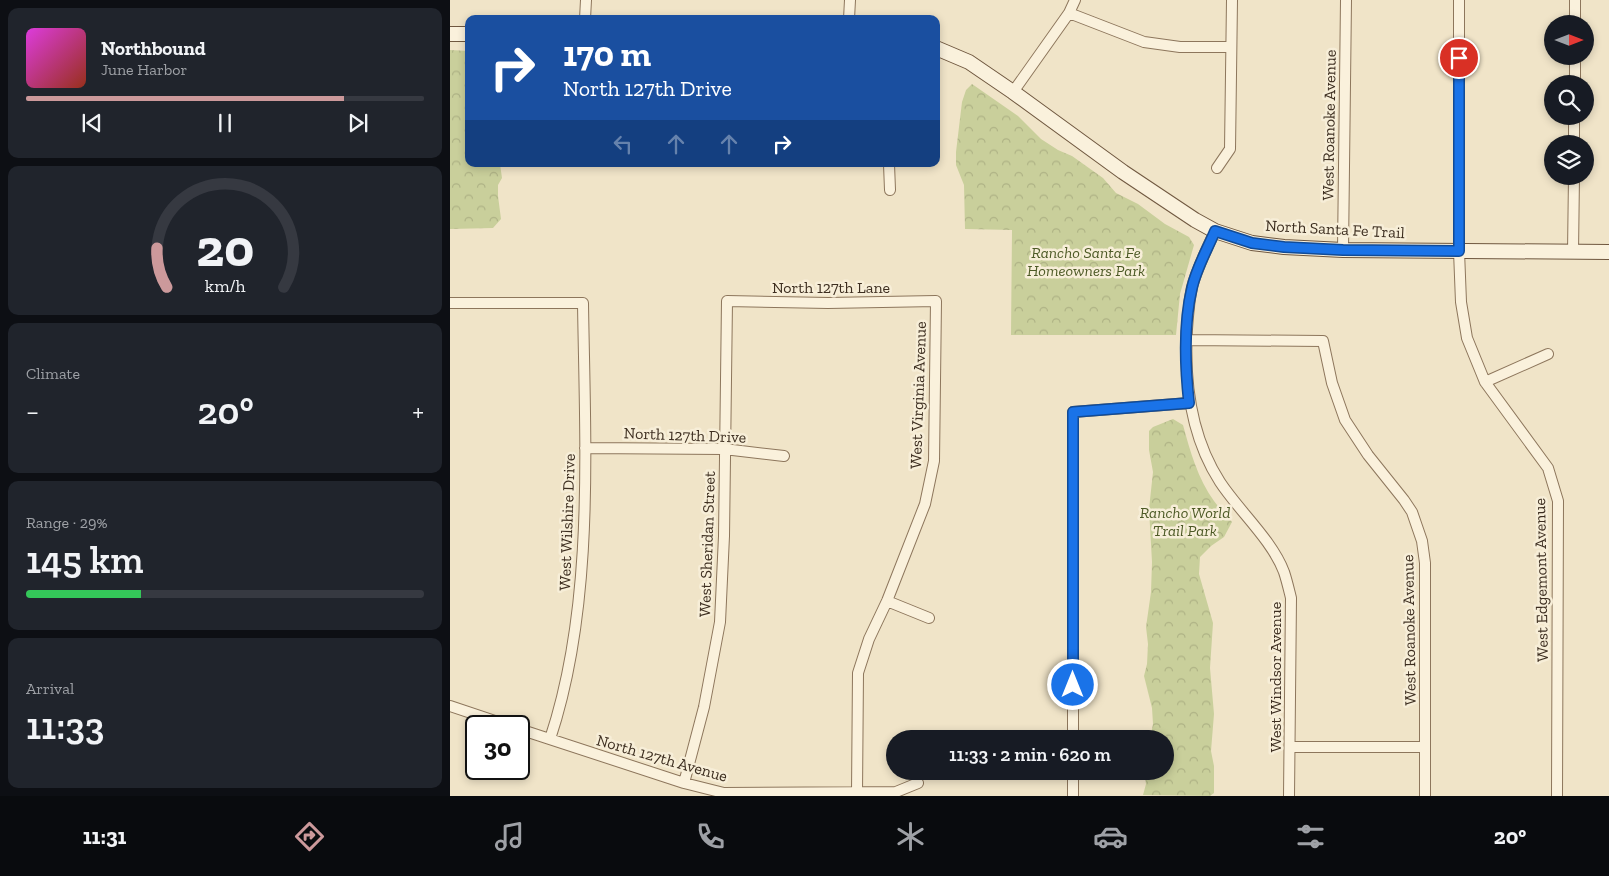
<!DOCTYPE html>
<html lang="en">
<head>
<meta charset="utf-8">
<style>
  :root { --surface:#171b24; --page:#20242c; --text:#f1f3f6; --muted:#9ea1a6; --line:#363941; --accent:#cc999b }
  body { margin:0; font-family:"Zilla Slab",serif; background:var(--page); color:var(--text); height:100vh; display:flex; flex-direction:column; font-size:19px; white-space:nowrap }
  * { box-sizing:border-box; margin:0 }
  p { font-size:16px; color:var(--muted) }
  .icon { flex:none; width:28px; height:28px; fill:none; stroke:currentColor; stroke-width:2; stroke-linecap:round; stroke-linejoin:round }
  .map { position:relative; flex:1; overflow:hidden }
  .details { display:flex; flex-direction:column; gap:8px; padding:8px; background:#0d0f14; width:450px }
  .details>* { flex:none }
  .top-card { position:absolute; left:15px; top:15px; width:475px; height:152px; border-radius:10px; box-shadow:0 2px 8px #0003; background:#1a4fa0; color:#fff; overflow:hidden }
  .needle { width:32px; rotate:90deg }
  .controls { position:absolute; left:1094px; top:15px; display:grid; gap:10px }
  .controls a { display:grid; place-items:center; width:50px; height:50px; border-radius:50%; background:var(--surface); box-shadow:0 2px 8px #0003; font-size:25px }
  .speed { position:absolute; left:15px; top:715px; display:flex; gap:10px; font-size:25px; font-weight:700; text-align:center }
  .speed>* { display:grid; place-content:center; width:65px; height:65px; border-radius:50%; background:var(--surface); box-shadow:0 2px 8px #0003; line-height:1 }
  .speed .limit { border:2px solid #111; border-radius:8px; background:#fff; color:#111 }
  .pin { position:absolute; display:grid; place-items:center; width:42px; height:42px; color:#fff; margin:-21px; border:2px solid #fff; border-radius:50%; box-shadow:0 1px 5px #0007 }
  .me { position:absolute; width:55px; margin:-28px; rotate:0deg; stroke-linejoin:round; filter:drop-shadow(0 0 4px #0008) }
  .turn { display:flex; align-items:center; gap:18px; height:105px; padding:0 15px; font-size:22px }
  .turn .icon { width:65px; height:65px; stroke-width:2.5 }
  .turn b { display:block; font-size:35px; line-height:42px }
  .lanes { display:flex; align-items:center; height:48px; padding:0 15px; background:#0003; justify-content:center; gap:25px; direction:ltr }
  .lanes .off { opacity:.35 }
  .big { font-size:38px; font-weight:600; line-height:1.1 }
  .details .tile { flex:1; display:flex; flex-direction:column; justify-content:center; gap:8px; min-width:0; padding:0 18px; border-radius:10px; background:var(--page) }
  .details .dial { align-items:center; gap:0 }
  .dial svg { height:130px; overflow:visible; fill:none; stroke:var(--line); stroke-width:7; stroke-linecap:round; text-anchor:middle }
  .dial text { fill:var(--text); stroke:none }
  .song { display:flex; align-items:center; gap:15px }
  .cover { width:60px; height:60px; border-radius:8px; background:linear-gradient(135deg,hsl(300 70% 55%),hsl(10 70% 35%)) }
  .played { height:5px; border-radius:2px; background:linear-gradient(90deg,var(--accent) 80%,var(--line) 80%) }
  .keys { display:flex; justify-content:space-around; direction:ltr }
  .heat { display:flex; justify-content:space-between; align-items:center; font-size:28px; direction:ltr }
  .charge { height:8px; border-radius:4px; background:linear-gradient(90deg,#34c759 29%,var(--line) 0) }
  .trip { position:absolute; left:436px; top:730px; width:288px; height:50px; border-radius:25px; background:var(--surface); box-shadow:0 2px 8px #0003; font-weight:600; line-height:50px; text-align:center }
  .dock { display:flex; height:80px; justify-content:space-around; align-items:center; background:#090b0e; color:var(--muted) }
  .dock .icon { width:35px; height:35px }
  .dock .active { color:var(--accent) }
  .dock b { font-size:22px; color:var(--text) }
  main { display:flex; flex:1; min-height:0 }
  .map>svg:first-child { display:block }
  .park { fill:url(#park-crowns) }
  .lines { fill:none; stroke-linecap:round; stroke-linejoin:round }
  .street-casing { stroke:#8d765c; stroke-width:12 }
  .secondary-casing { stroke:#6f573f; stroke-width:16 }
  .street { stroke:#faf1dc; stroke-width:10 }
  .secondary { stroke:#faf1dc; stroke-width:14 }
  .route-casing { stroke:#114b97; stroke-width:12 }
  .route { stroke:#1a73e8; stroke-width:9 }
  .labels { text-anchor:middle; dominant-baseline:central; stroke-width:5; stroke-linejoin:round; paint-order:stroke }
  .street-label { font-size:16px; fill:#3d2e20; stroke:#f7eed8 }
  .park-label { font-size:16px; font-style:italic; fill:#4d5a26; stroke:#f7eed8 }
</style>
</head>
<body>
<main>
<section class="details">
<div class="tile">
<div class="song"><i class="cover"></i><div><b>Northbound</b><p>June Harbor</p></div></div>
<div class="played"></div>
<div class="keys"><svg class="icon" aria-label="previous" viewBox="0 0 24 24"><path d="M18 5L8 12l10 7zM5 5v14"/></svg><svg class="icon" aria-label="pause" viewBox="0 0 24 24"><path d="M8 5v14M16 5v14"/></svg><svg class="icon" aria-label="next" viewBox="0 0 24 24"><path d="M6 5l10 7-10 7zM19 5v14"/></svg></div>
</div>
<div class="tile dial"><svg viewBox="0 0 100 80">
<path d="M14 69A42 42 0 1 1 86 69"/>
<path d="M14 69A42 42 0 0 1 8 45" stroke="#cc999b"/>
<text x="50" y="56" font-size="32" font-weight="700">20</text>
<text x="50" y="72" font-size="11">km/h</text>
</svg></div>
<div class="tile"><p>Climate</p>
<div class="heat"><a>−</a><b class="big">20°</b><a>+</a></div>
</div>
<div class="tile"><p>Range · 29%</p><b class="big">145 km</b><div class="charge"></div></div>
<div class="tile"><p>Arrival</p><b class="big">11:33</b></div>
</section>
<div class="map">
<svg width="1159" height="796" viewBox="0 0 1159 796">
  <defs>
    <pattern id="park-crowns" width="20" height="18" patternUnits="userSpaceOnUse" patternTransform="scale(1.25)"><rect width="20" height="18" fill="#c9cf9b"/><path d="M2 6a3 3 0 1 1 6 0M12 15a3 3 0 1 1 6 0" fill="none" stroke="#aeb285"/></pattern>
  </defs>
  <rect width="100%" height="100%" fill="#f0e4c8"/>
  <path class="park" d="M0 50 19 51V164H50L52 178 48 185V196L51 219 43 228 0 229Z
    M522 84 568 116 591 139 608 150 622 156 653 178 666 193 688 204 715 224 739 237 744 245 730 294 726 335H561L562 230 515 229 514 185 506 165V152L512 102 516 90Z
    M723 419 733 425C740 451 748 479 764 501 769 508 776 515 782 522L774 537 761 546 750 557 749 574 763 623 760 668 764 714 761 751 764 766V793L760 796 693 795 696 784 694 771H715V739H700L703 724 702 708 694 676 697 664 698 644 696 627 701 592 702 562 699 509 703 472 699 450V431L703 427Z"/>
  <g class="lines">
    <defs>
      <path id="street" d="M1009 0V251L1011 302 1017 338 1035 382 1098 468 1108 501 1107 796
        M619 13 694 42 730 47H781
        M135 19 136 0
        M399 19 400 0
        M1125 24V0
        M1125 84V56
        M563 92 619 13 625 0
        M1124 144V116
        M439 164 440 190
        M767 168 780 149 782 0
        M765 231C757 249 747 268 742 287 739 301 738 315 737 329 734 382 741 437 770 482 789 511 822 540 834 572 837 581 839 590 841 598L839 796
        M893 250 896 0
        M1123 252 1124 176
        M0 303H133C135 444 145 604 100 739
        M736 340 873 341 882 383 895 420 918 455 954 500 962 512 972 541 975 563V796
        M1035 382 1098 354
        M135 448 274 449 334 456
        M437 601 479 618
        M0 706 60 726
        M69 729 234 783 274 793 446 792 468 783
        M623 739V412L739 403
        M840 747H975
        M623 771V796
        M234 783 254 707 270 622 274 536 277 301 378 303 486 301 484 461 475 504 437 601 419 639 408 673 407 793"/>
      <path id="secondary" d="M0 34H19
        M486 48 519 62 563 92 673 172 745 220 765 231 802 243 834 247 893 250 1159 252"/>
    </defs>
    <use href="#street" class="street-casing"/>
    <use href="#secondary" class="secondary-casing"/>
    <use href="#street" class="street"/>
    <use href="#secondary" class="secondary"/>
  </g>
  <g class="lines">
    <defs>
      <path id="route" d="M623 685V412L739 403C735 366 733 325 742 288 746 269 757 250 765 231L802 243 834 247 893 250 1009 251V58"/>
    </defs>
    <use href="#route" class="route-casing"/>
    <use href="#route" class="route"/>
  </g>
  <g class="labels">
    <g class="street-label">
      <text transform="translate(879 125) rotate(-89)">West Roanoke Avenue</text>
      <text transform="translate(885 229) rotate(3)">North Santa Fe Trail</text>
      <text x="381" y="287">North 127th Lane</text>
      <text transform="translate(468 395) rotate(-88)">West Virginia Avenue</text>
      <text transform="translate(235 435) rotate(2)">North 127th Drive</text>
      <text transform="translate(117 522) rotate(-88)">West Wilshire Drive</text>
      <text transform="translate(257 544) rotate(-88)">West Sheridan Street</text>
      <text transform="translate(1091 580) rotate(-91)">West Edgemont Avenue</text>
      <text transform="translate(959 630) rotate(-91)">West Roanoke Avenue</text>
      <text transform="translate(825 677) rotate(-90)">West Windsor Avenue</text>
      <text transform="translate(212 758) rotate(16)">North 127th Avenue</text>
    </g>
    <g class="park-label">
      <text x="636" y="252">Rancho Santa Fe<tspan x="636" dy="18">Homeowners Park</tspan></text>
      <text x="735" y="512">Rancho World<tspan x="735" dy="18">Trail Park</tspan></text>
    </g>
  </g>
</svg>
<div class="controls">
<a><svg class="needle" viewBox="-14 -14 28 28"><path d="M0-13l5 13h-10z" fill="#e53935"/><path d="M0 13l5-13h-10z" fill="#9ea1a6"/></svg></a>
<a><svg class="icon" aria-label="search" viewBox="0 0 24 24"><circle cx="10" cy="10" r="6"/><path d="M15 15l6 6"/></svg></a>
<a><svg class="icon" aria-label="layers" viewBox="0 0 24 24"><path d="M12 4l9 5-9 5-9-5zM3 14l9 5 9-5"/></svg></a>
</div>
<div class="speed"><div class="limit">30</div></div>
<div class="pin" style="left:1009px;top:58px;background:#d93025"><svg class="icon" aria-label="arrive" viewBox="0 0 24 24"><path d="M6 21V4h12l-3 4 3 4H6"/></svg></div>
<svg class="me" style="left:623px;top:685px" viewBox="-20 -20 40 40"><circle r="17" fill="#1a73e8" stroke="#fff" stroke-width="3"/><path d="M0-11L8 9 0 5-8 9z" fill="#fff"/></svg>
<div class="trip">11:33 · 2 min · 620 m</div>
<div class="top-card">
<div class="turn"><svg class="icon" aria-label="right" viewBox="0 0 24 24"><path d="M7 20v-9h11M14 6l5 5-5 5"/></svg><div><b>170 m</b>North 127th Drive</div></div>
<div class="lanes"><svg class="icon off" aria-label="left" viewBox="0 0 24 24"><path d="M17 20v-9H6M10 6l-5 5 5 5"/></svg><svg class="icon off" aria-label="ahead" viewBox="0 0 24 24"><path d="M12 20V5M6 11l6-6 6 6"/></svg><svg class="icon off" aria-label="ahead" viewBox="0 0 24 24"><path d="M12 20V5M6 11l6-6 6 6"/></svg><svg class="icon" aria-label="right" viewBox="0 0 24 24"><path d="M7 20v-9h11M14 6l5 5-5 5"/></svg></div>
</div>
</div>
</main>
<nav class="dock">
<b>11:31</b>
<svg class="icon active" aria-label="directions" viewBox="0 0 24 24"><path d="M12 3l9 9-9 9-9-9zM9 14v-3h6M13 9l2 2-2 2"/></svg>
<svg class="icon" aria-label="music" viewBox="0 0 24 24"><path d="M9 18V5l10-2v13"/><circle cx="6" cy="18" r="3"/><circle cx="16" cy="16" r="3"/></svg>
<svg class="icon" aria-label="phone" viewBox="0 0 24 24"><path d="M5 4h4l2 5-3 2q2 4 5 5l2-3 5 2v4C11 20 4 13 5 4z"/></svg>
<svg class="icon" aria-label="climate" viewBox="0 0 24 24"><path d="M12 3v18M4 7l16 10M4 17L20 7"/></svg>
<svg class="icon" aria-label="car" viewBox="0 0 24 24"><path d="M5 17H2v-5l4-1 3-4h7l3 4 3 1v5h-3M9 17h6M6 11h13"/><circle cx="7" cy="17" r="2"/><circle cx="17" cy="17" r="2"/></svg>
<svg class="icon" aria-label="filters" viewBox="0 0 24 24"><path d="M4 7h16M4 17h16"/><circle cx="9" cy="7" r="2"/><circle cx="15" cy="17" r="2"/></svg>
<b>20°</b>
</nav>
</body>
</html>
